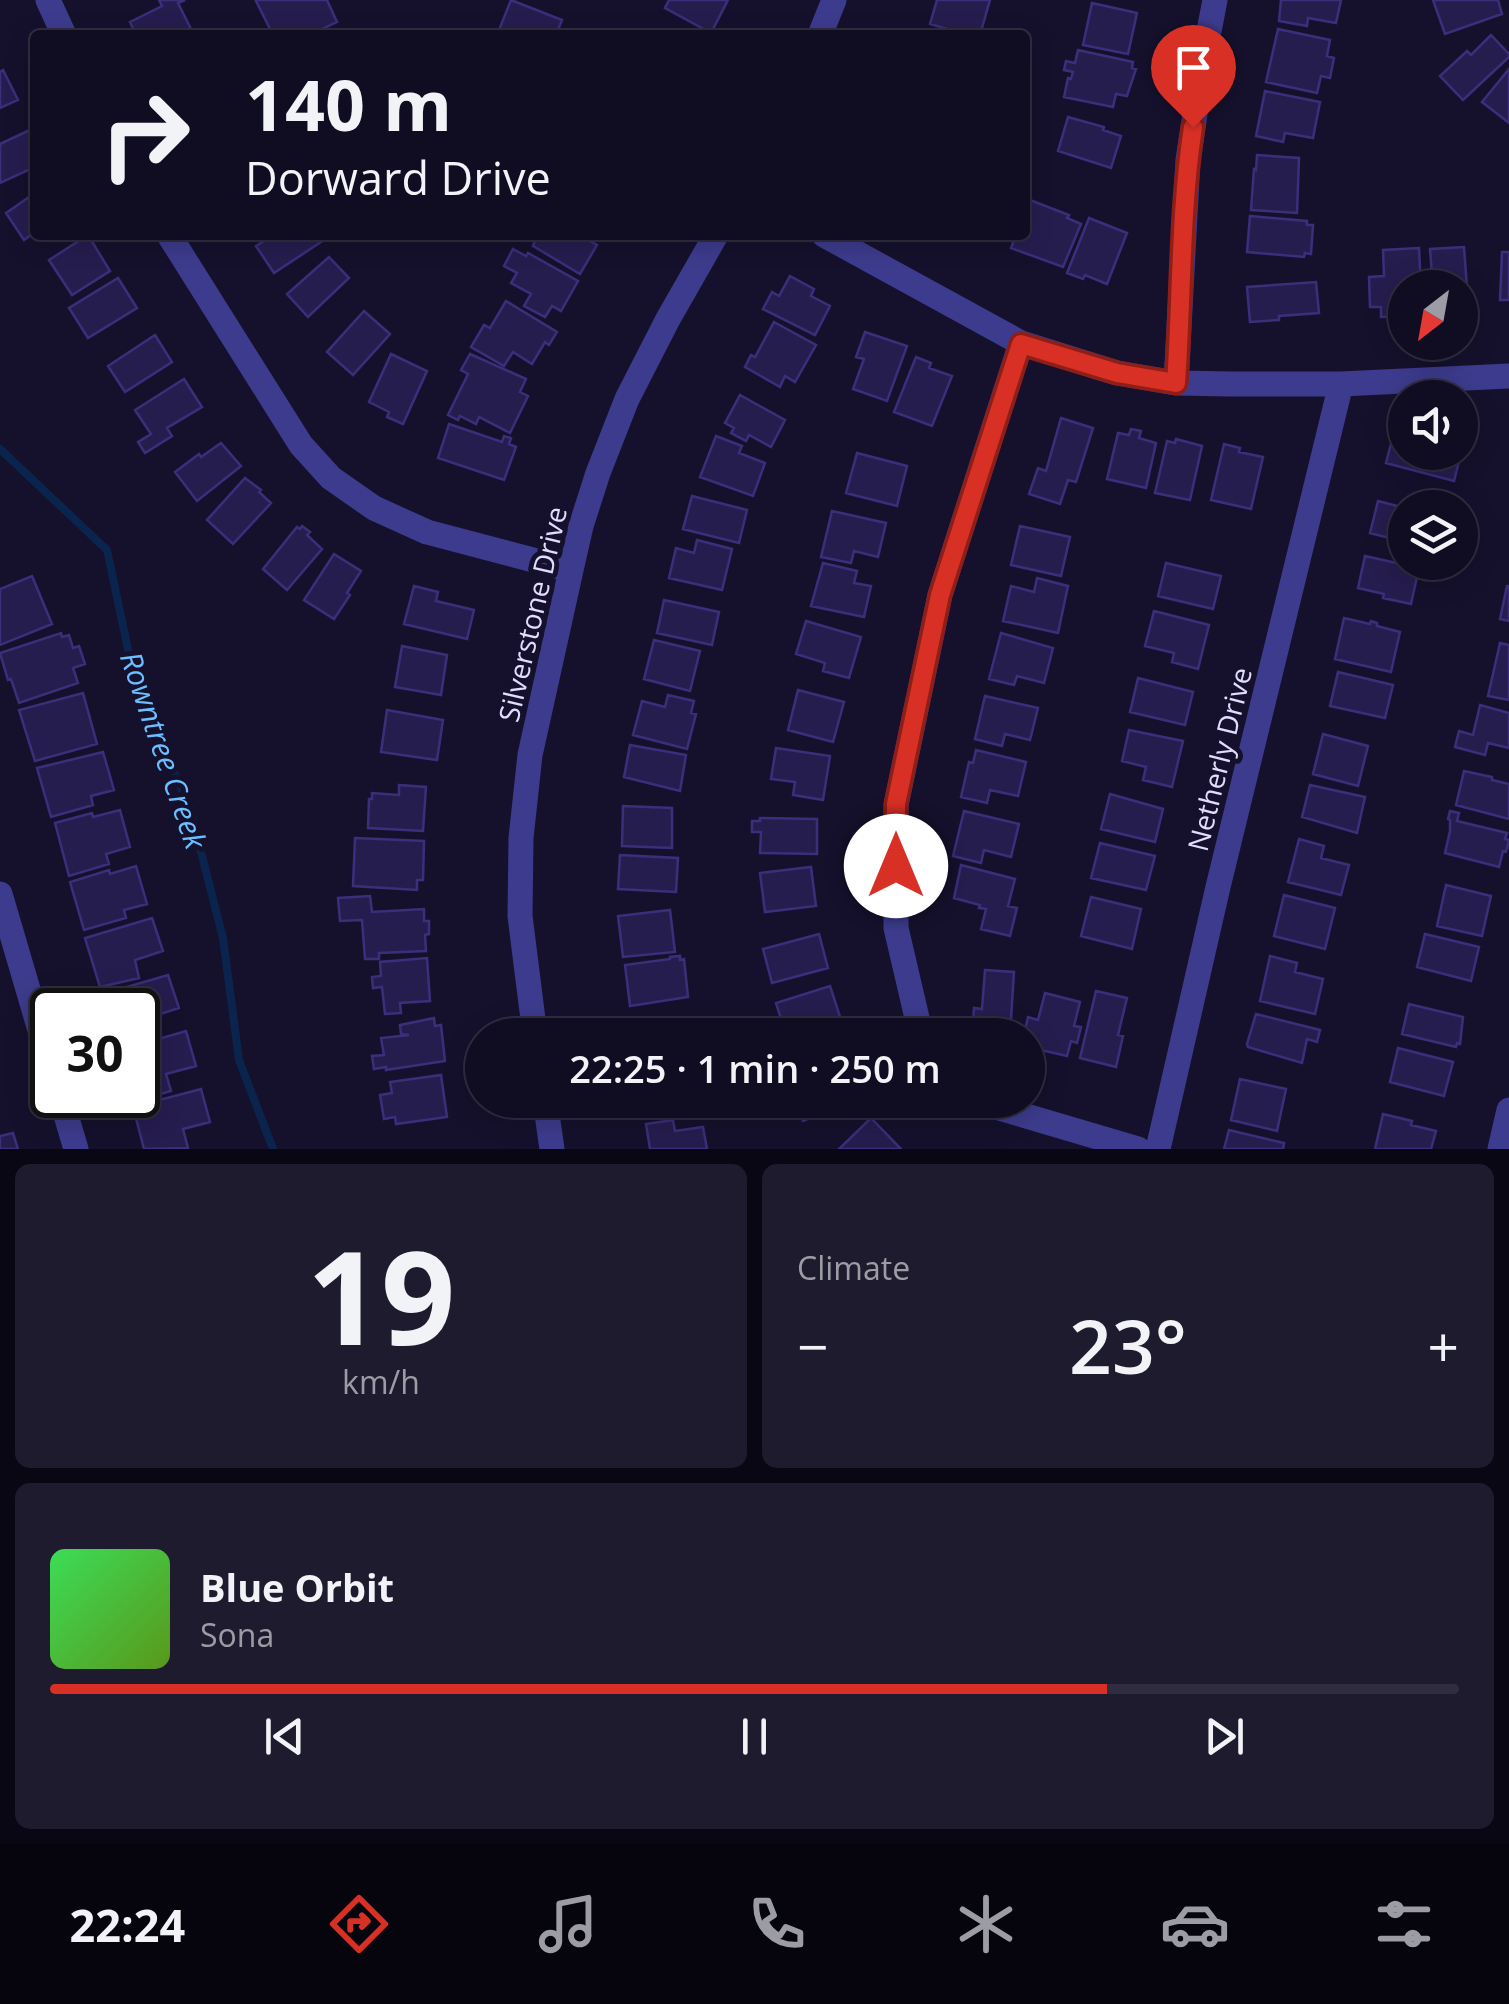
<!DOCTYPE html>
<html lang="en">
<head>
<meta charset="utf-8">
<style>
  :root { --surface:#100d22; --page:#1e1b2f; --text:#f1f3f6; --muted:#9c9ca5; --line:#302d40; --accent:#d93025 }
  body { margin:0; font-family:"Open Sans",sans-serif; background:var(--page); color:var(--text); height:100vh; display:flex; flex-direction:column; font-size:38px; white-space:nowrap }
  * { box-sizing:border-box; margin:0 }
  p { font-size:32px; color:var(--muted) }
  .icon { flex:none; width:55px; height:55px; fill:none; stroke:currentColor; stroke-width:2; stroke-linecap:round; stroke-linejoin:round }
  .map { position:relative; height:1149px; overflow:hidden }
  .side { display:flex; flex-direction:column; gap:15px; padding:15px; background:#090713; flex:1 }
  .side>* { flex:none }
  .hud { position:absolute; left:30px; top:30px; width:1000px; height:210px; border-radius:10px; box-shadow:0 5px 25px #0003,0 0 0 2px var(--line); background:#100d22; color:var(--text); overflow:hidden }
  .needle { width:65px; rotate:211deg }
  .fabs { position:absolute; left:1388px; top:270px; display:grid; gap:20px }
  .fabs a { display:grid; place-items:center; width:90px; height:90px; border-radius:50%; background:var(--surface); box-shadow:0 5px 25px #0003,0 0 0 2px var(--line); font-size:50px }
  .speed { position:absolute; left:30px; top:988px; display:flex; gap:20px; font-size:50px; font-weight:700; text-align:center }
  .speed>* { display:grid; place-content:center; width:130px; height:130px; border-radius:50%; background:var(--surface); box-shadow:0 5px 25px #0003,0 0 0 2px var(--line); line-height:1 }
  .speed .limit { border:5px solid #111; border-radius:15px; background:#fff; color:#111 }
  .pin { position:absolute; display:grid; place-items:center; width:85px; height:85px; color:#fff; margin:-102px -42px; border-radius:50% 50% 50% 0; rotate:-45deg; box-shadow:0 0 10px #0007 }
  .pin .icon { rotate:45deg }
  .me { position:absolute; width:110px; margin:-55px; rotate:0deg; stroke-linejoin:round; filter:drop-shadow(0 0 8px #0008) }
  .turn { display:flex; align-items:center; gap:35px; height:210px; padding:0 50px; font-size:45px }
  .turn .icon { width:130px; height:130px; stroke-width:2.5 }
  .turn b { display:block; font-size:70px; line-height:85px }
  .big { font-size:75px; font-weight:600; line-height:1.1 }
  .side .card { flex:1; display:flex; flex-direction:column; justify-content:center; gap:15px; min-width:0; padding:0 35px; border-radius:15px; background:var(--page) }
  .side .dial { align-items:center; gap:0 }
  .dial b { font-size:130px; line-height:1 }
  .song { display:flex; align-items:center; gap:30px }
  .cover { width:120px; height:120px; border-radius:15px; background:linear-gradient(135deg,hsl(130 70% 55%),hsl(90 70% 35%)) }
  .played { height:10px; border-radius:5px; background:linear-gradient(90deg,var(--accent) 75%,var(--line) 75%) }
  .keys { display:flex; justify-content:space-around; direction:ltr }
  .heat { display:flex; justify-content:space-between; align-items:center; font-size:55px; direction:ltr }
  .side .tiles { flex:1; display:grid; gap:15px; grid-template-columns:1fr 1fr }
  .card:last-child { grid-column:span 2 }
  .trip { position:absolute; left:465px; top:1018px; width:580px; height:100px; border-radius:50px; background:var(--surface); box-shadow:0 5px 25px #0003,0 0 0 2px var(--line); font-weight:600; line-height:100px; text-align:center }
  .tab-bar { display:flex; height:160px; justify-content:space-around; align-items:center; background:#06050e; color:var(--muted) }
  .tab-bar .icon { width:70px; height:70px }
  .tab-bar .selected { color:var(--accent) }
  .tab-bar b { font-size:45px; color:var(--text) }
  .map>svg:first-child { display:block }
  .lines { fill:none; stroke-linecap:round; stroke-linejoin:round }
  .stream { stroke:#0a244d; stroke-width:8 }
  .building { fill:#261d4f; stroke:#3c2e7b; stroke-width:2.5 }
  .minor { stroke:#3d3b8d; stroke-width:25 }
  .route-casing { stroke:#8d1f18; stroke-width:25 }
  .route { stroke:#d93025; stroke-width:18 }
  .labels { text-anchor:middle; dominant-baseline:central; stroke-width:10; stroke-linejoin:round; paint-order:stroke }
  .street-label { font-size:28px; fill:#e0ddff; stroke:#15112d }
  .water-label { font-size:30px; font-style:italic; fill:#6bbeff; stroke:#15112d }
</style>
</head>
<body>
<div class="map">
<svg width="1509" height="1149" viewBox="0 0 1509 1149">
  <rect width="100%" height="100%" fill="#15112d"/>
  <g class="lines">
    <path class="stream" d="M0 449 107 550 134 678 190 809 223 938 239 1060 273 1149"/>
  </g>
  <path class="building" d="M159 0H185L178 3 194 35H136L130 22 162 6Z
    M259 0H327L337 22 310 35H273L256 1Z
    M511 0 562 20 556 35H497Z
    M669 0H728L711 33 665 8Z
    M937 0H990L980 35H967L930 24Z
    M1281 0H1341L1336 23 1308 18 1307 26 1279 21Z
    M1433 0H1498L1502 14 1445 34Z
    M1092 3 1137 13 1128 54 1083 45Z
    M1278 29 1330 40 1327 56 1334 58 1330 78 1321 76 1317 93 1266 82Z
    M1491 35 1509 54V57L1463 100 1440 76 1467 51 1471 55Z
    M1078 50 1133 62 1132 68 1136 69 1127 96 1116 94 1113 107 1064 97 1068 78 1071 79 1073 72 1064 70 1066 61 1075 63Z
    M1509 69V123L1482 102Z
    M3 70 18 100 0 108V72Z
    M1265 91 1320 102 1313 138 1285 133 1283 142 1256 136Z
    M1068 117 1104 127 1103 130 1121 136 1111 168 1058 151Z
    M32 129 35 136V167L0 183V144Z
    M1257 155 1299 158 1297 213 1251 210 1254 169 1256 170Z
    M35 193V232L24 240 6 213Z
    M1030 200 1069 215 1067 218 1081 224 1063 267 1011 248 1016 235H1025V212Z
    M1250 216 1307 221V225H1313L1311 254 1305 253 1304 257 1247 252Z
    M1089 218 1127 233 1107 284 1085 275 1083 279 1067 273Z
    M88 235 110 271 72 295 49 260Z
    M273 235H316L321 242 274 273 256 246Z
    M537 235H584L583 237 597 245 580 274 533 246Z
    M1464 247 1468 301 1460 302V288H1433L1430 249Z
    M1419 248 1421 288H1405V316L1381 317V307H1370L1369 277 1384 276 1383 250Z
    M513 249 526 256 528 253 578 281 561 311 552 306 545 317 524 306 531 294 511 283 517 273 504 266Z
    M1502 252H1509V300H1500Z
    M329 257 349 278 308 317 287 294Z
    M790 276 814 289 811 296 830 306 815 335 763 309 772 292 779 296Z
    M118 278 137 308 88 338 69 308Z
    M1316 282 1319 313 1279 316V320L1250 322 1247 287Z
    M506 301 557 332 549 345 545 342 532 364 513 352 504 366 471 347 484 325 490 328Z
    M364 311 390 334 353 375 327 352Z
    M774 322 816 345 795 382 785 376 780 387 745 367 751 355 755 357Z
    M865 332 907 346 887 401 853 389 864 359 856 357Z
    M155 335 172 362 125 392 108 366Z
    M391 354 427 371 403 424 387 417 389 412 369 402Z
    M470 354 526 379 520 392 528 396 510 433 479 417 476 424 460 416 458 420 448 415 468 374 461 370Z
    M916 357 931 363 929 368 952 376 932 426 894 412Z
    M184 379 202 407 167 428 172 436 145 453 138 442 151 434 135 410Z
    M740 395 785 420 771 447 749 435 746 441 731 433 734 428 725 423Z
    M1061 418 1093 428 1076 482 1068 480 1060 504 1029 494 1038 468 1046 471Z
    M449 424 502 442 504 436 511 438 509 444 516 447 504 480 438 458Z
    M1395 428 1405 431V452H1460L1462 450 1454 481 1386 463Z
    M1131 429 1141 431 1139 438 1156 443 1146 488 1107 479 1118 433 1129 435Z
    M716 436 742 446 739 453 765 463 753 496 700 477Z
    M1176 439 1202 446 1190 500 1155 493 1167 441 1175 443Z
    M221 443 241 466 197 501 175 472 199 454 201 457Z
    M1224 444 1240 448 1239 452 1263 457 1251 509 1211 500Z
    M857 453 907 466 897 506 846 493Z
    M245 478 261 490 259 492 271 503 233 544 207 520Z
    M692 496 747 510 739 543 683 529Z
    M1378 501 1405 508V542L1370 533Z
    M832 511 886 523 878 557 854 551 851 563 821 557Z
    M302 526 310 532 307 535 322 549 287 590 263 569 297 527 300 529Z
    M1020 526 1070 537 1061 576 1011 565Z
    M697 540 732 549 722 590 669 578 676 548 694 553Z
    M334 554 361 571 347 593 350 595 334 619 304 600Z
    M1365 556 1419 568 1411 604 1383 598 1384 594 1358 588Z
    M823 563 857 571 854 583 871 586 864 617 811 606Z
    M1166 563 1221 576 1213 609 1158 596Z
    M32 576 52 624 0 645V589Z
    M1037 578 1068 586 1058 633 1003 621 1011 586 1034 592Z
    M414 586 438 592 436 601 474 610 467 639 404 624Z
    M1507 586H1509V621L1500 619Z
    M664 600 719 612 712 645 657 633Z
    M1154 611 1209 625 1198 669 1172 662 1174 653 1145 646Z
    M1344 618 1370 624 1371 621 1377 623V626L1400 632 1391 672 1335 659Z
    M806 621 861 637 849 678 823 671 825 663 796 654Z
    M61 633 62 637 69 635 73 648 79 646 85 664 73 668 78 683 19 703 11 679 8 680 0 653Z
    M1001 633 1053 648 1044 683 1017 676 1014 685 989 679Z
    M654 640 700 651 690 691 644 679Z
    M1500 643 1509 645V700L1488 696Z
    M402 646 447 655 441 695 395 687Z
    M1338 672 1393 685 1385 718 1330 706Z
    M1138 678 1193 692 1185 725 1130 712Z
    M798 690 844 702 833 742 788 730Z
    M83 693 97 744 35 761 19 710Z
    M668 695 694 701 691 713 696 714 687 749 633 735 642 701 665 707Z
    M985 696 1038 708 1030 740 1005 734 1002 746 975 739Z
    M1480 705 1509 713V748L1488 743 1485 755 1455 747 1459 731 1473 735Z
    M387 710 443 720 437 760 381 752Z
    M1129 730 1183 741 1172 787 1143 780 1146 767 1122 761Z
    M1323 734 1368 746 1358 786 1313 774Z
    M630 745 686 755 680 791 624 777Z
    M776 748 830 756 823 800 793 795 795 782 771 779Z
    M976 750 1026 762 1018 796 990 790 987 803 961 797 969 762 973 763Z
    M103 752 114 790 91 796 93 805 51 817 37 768Z
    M1464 771 1492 777V780L1509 784V819L1456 805Z
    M399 785 426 787 423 831 368 828 369 799H372V793L399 795Z
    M1310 785 1365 797 1357 833 1302 817Z
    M1110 794 1163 809 1155 842 1101 829Z
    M623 806 672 808V848L622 846Z
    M120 810 130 847 106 854 109 864 69 876 55 823 92 813 93 817Z
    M964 811 1019 824 1011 857 984 850 981 863 953 856Z
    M1450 811 1459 813 1457 821 1507 833 1505 839 1509 840 1506 852 1503 851 1499 867 1445 853 1450 831V820L1448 819Z
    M760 818 817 819V854L760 853 761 832H752V821H760Z
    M355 838 424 841 423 880H417V890L353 886Z
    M1299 839 1324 846 1321 858 1349 865 1341 895 1288 882Z
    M1100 843 1155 856 1146 890 1091 878Z
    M620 855 678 858 676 892 618 889Z
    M961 865 1015 879 1008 906 1017 908 1010 936 981 929 986 909 979 908 980 905 954 898Z
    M136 866 147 904 124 910 126 918 84 930 70 882 109 870 110 874Z
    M811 867 816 906 765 912 760 873Z
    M1446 885 1491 896 1482 936 1437 926Z
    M1284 895 1335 908 1325 949 1274 936Z
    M370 896 372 912 424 909V921H429V934L425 935 426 951 379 953V959H365L362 920 340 921 338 898Z
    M1091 897 1141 909 1132 949 1081 936Z
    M670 910 675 952 623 957 618 916Z
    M152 918 163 951 135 960 139 978 100 987 85 938Z
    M819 934 828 968 772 983 763 949Z
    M1425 934 1479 947 1471 981 1417 967Z
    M680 956V960L684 959 688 997 630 1006 625 965 670 959V957Z
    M1270 956 1297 963 1295 972 1323 979 1315 1014 1260 1001Z
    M427 958 430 1001 400 1003 401 1013 385 1014 382 987 373 988 372 977 381 976 380 962Z
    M985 970 1014 972 1010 1035 972 1034 974 1008 982 1009Z
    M168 975 179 1008 151 1017 156 1034 138 1039V1010H106L102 994Z
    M830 986 844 1029 826 1035H816L814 1029 794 1035H786L776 1003Z
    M1096 991 1127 998 1118 1035 1123 1036 1116 1067 1080 1058Z
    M1045 993 1080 1002 1074 1026 1081 1027 1077 1043 1071 1041 1067 1056 1028 1047V1035H1024L1028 1017 1038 1020Z
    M1409 1004 1463 1017 1460 1044 1457 1043 1456 1047 1402 1034Z
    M1256 1014 1320 1030 1317 1042 1307 1039 1302 1063 1248 1047 1247 1044Z
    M434 1018 435 1026 441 1025 445 1061 386 1070V1067L374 1069 372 1056 384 1055 381 1038 409 1035 401 1034 400 1025Z
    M686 1020 688 1035H632V1032Z
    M186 1031 196 1066 166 1074 171 1091 131 1103 129 1095H138V1045Z
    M1398 1048 1453 1062 1444 1096 1390 1082Z
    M441 1075 447 1117 396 1124 395 1117 384 1119 380 1095 392 1093 390 1082Z
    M1240 1079 1286 1089 1277 1131 1231 1120Z
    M201 1089 210 1122 183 1129 188 1148 144 1149 133 1107Z
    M795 1100H858L803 1121Z
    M1383 1114 1412 1121 1411 1125 1436 1131 1431 1149H1375Z
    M871 1118 901 1149H839Z
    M673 1120 675 1131 703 1127 707 1149H650L646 1124Z
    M1229 1130 1284 1143 1283 1149H1224Z
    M13 1133 18 1149H0V1136Z"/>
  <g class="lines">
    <path class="minor" d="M48 0 64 35
      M820 35 834 0
      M169 235 301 445 331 478 374 508 427 532 571 570
      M824 235 1021 343 1117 373 1176 383 1231 384H1341L1509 376
      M1176 383 1188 160 1203 62 1215 0
      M0 894 52 1071
      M535 1035 520 916 521 838 530 755 571 570 581 526 598 473 627 399 668 319 716 235
      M921 1035 896 928V805L940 595 1021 343
      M60 1095 76 1149
      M545 1100 552 1149
      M972 1100 1138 1149
      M1158 1149 1218 887 1341 384
      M1500 1149 1509 1110"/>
  </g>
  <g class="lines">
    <defs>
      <path id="route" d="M896 866V804L940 595 1021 344 1117 373 1176 383C1182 298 1180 212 1193 127"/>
    </defs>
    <use href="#route" class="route-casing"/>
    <use href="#route" class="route"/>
  </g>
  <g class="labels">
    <g class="street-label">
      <text transform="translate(532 614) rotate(-77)">Silverstone Drive</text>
      <text transform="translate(1219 759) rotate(-76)">Netherly Drive</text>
    </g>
    <g class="water-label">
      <text transform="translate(164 750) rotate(71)">Rowntree Creek</text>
    </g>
  </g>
</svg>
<div class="fabs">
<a><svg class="needle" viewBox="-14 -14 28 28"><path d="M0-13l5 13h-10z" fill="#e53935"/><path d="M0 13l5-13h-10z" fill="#9c9ca5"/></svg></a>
<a><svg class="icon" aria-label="sound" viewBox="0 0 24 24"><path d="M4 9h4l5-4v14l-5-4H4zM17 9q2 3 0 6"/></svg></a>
<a><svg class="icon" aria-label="layers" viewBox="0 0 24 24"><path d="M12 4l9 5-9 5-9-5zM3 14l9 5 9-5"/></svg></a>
</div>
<div class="speed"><div class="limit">30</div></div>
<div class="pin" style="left:1193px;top:127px;background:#d93025"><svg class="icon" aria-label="arrive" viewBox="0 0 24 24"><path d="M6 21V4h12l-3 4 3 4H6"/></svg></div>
<svg class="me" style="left:896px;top:866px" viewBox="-20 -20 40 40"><circle r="19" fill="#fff"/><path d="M0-13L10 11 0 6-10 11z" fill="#d93025"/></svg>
<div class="trip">22:25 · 1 min · 250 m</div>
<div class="hud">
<div class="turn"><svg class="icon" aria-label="right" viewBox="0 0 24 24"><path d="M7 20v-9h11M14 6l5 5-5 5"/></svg><div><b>140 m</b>Dorward Drive</div></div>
</div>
</div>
<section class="side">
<div class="tiles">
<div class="card dial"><b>19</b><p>km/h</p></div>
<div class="card"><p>Climate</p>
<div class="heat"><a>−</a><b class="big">23°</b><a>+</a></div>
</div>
<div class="card">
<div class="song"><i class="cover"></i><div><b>Blue Orbit</b><p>Sona</p></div></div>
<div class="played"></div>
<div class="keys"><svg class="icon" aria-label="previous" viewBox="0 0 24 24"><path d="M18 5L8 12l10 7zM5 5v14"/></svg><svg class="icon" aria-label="pause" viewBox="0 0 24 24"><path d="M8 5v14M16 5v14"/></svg><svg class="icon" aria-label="next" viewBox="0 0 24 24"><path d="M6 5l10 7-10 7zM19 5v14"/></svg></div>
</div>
</div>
</section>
<nav class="tab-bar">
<b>22:24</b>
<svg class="icon selected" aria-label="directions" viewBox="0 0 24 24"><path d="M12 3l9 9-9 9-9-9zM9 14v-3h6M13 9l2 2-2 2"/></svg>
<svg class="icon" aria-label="music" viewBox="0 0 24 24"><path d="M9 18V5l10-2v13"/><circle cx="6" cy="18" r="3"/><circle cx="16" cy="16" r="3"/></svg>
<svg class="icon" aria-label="phone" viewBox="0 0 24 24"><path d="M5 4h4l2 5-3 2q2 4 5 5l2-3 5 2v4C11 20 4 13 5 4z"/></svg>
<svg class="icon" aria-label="climate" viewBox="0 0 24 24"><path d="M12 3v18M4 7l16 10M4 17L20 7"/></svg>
<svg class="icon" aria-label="car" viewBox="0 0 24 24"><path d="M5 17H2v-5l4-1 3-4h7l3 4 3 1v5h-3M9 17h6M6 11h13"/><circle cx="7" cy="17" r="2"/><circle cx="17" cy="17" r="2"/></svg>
<svg class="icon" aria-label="filters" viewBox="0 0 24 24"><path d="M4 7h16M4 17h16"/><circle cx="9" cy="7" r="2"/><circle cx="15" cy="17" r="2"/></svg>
</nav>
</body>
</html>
